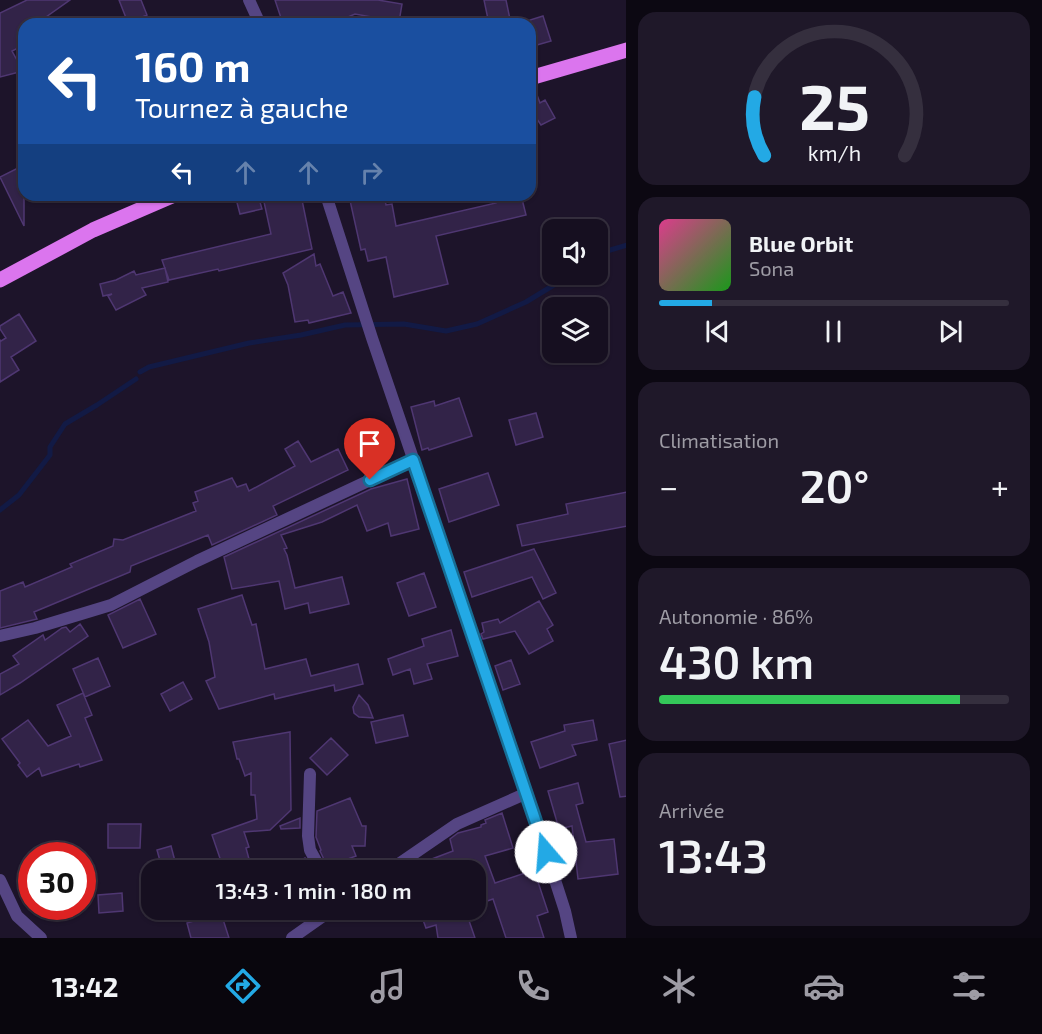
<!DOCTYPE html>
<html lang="fr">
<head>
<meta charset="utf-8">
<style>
  :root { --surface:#160f20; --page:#1f1829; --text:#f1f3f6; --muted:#9e9ca5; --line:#352f3e; --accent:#23a9e5 }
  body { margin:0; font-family:"Exo 2",sans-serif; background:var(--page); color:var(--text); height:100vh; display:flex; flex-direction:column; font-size:22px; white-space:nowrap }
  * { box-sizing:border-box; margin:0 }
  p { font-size:20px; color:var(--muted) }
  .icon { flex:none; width:33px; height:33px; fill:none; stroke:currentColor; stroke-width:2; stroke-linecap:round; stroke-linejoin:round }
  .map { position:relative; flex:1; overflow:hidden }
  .side { display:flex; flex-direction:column; gap:12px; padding:12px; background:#0c0812; width:416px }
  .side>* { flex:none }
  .guide { position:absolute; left:18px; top:18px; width:518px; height:183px; border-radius:18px; box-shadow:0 2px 4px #0004,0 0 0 2px var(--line); background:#1a4fa0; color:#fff; overflow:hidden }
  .fabs { position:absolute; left:542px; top:219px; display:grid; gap:12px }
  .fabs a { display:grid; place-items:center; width:66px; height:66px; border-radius:12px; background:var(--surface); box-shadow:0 2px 4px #0004,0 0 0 2px var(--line); font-size:30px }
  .speed { position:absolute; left:18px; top:842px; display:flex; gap:12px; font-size:30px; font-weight:700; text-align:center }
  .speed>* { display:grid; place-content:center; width:78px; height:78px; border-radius:50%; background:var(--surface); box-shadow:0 2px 4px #0004,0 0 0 2px var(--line); line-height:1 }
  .speed .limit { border:9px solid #d22; background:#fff; color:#111 }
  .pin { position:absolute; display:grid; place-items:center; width:51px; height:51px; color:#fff; margin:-62px -26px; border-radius:50% 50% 50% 0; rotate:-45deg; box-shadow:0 0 6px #0007 }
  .pin .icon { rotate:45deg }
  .me { position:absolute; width:66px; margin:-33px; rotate:342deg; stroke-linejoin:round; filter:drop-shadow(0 0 4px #0008) }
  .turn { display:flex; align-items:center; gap:21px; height:126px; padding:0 18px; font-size:27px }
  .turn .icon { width:78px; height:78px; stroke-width:2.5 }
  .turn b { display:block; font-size:42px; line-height:51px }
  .lanes { display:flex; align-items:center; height:57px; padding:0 18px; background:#0003; justify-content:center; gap:30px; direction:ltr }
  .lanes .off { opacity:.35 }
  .big { font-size:45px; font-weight:600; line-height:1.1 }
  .side .widget { flex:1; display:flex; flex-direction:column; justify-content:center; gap:9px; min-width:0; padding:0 21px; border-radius:18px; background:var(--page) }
  .side .dial { align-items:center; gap:0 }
  .dial svg { height:156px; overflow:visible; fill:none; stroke:var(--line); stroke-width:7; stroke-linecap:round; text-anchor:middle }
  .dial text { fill:var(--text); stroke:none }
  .song { display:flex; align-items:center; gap:18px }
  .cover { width:72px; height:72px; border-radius:9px; background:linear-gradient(135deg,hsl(330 70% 55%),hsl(120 70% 35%)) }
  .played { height:6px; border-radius:3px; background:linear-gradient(90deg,var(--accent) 15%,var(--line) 15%) }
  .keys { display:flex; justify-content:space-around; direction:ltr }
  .heat { display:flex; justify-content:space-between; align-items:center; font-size:33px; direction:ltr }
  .charge { height:9px; border-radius:4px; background:linear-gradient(90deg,#34c759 86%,var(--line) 0) }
  .trip { position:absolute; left:141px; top:860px; width:345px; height:60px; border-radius:18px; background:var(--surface); box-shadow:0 2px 4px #0004,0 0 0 2px var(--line); font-weight:600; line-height:60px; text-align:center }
  .tabs { display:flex; height:96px; justify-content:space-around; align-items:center; background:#09060d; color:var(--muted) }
  .tabs .icon { width:42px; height:42px }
  .tabs .current { color:var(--accent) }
  .tabs b { font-size:27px; color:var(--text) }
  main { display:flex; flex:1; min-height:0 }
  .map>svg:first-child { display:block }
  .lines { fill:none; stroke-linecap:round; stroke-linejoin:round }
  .stream { stroke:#121a45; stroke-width:5 }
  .building { fill:#322348; stroke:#4f3772; stroke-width:1.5 }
  .street { stroke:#554583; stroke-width:12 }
  .primary { stroke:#db75ee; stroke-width:15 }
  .route-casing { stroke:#176e95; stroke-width:15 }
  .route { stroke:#23a9e5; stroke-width:10 }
</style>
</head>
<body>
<main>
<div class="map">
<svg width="627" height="938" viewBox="0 0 627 938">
  <rect width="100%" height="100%" fill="#1d142a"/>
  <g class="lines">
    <path class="stream" d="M597 256 600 253 627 245
      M140 372 149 367 249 343 301 335 345 325 404 324 446 331 477 324 526 302 572 274
      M0 510 19 495 50 455V447L65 424 97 405 136 379"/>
  </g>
  <path class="building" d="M27 0H70L36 24H24V45L12 51 23 71 0 77V13Z
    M119 0H141L147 15 128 23Z
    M275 0H378L402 4 399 22 355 14 336 22 334 17 313 24H283Z
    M484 0H506L511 24H489Z
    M543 16 551 41 530 47V20Z
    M534 87 540 103 545 100 555 118 541 125 537 119 530 124V88Z
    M24 165V226L0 177Z
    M235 195H258L262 209 240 214Z
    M281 195H301L312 249 219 271 218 269 169 280 162 260 271 234 264 202Z
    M357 195H384L386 205 392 204 396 226 496 203 495 195H521L526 215 436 236 448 284 394 297 386 257 368 261 365 249 361 250 349 196Z
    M314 254 316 266 320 264 333 296 343 292 351 313 309 323 308 320 295 322 288 285 283 273Z
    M165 268 168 282 142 288 146 295 116 310 108 296 112 294 103 296 100 284 116 280 134 271 136 275Z
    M19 314 36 341 11 357 19 370 0 382V340L1 341 6 338 0 329V326Z
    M459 398 472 436 429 450 428 448 422 450 411 407 434 401 435 406Z
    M536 413 543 437 516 445 509 420Z
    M298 441 311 462 338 449 348 470 273 506 277 515 212 545 208 535 131 566 130 572 34 612 37 619 0 628V591L23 582 25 587 72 567 70 564 113 546 114 539 123 540 196 511 193 503 198 501 195 492 232 478 237 487 246 484 249 491 295 466 285 449Z
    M488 473 499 505 449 522 439 489Z
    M407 479 419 529 391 536 388 523 367 531 357 505 322 522 281 535 287 548 284 549 287 555 295 588 342 577 349 604 310 613 308 603 285 609 279 581 232 589 224 557 371 489Z
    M627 492V526L522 546 517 525 568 514 566 504Z
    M534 549 556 593 543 599 532 577 472 597 464 572Z
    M424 573 436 607 409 616 397 583Z
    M242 595 252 625 256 624 265 669 306 659 311 676 358 664 363 684 335 691 334 685 275 699 274 694 219 709 206 681 215 677 209 642 198 609Z
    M140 599 156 634 123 648 108 615Z
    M539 601 553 625 547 629 553 641 529 654 515 631 483 639 481 634 484 632 482 623 498 619 500 623Z
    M80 624 88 636 20 683 0 695V674L19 664 13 656 43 635 45 640 62 628 66 627 70 632Z
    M451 630 458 656 427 664 432 679 414 684 410 669 393 675 388 659 424 646 422 639Z
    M98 658 110 686 85 697 73 669Z
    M511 660 520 684 503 690 495 666Z
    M183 682 192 699 170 711 161 694Z
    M83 693 92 715 85 718 102 760 80 767 79 764 42 776 39 768 27 777 18 765 20 763 2 739 28 720 48 746 71 736 57 705Z
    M359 695 368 705 373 718 359 717 354 713 353 707Z
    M403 715 408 736 376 743 371 722Z
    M593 720 597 740 572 745 576 755 540 768 531 742 565 731 564 725Z
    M290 732 291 810 270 830 244 832 249 847 246 848 252 870H224L212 835 257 819 255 795H251V773L245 776 239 759H237L233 742Z
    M331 738 348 755 327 775 310 758Z
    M627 740V796L620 797 609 744Z
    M578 783 583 803 576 805 586 842 614 839 618 874 578 879 572 826 559 829 548 791Z
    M350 798 362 826H366L365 846H352L356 856 342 861 349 870H329L320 851 321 850 316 837 317 811Z
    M502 813 513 848 485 856 495 883 534 870 548 912 537 916 544 938H506L493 899 476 905V870H406L408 868 453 851 450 839 458 833 481 827V825L486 823 485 820Z
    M300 818V828L281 829 280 826Z
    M108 824H141L140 848H108Z
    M171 846 176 865 162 868 157 850Z
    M305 858 312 870H283Z
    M122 893 123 911 99 913 98 895Z
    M419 909H465L475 938H438L436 925 426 928Z
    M221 913 229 938H191L187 923Z"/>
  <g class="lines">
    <path class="street" d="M249 0 260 24
      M326 195 372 338 527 793 565 911 571 938
      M0 636 35 628 111 605 197 561 413 460
      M310 774 308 836 310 850 321 870
      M390 870 457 824 527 793
      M0 880 17 916 41 938
      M292 938 333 909"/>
    <path class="primary" d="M530 78 627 50
      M0 280 93 230 174 195"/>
  </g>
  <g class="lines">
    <defs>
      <path id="route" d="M370 480 413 460 546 852"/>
    </defs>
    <use href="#route" class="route-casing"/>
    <use href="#route" class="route"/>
  </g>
</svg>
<div class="fabs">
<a><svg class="icon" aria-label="sound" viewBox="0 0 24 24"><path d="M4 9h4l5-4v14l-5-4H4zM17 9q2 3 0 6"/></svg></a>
<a><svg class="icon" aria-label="layers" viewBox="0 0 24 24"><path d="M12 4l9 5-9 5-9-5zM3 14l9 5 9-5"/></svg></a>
</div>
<div class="speed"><div class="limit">30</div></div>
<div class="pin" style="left:370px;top:480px;background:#d93025"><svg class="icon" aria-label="arrive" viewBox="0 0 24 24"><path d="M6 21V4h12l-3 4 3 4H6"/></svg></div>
<svg class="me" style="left:546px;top:852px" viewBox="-20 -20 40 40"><circle r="19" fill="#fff"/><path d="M0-13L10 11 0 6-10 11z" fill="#23a9e5"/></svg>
<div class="trip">13:43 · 1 min · 180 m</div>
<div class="guide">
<div class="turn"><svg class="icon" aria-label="left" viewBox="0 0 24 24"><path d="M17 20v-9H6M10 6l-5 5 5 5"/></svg><div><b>160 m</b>Tournez à gauche</div></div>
<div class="lanes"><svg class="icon" aria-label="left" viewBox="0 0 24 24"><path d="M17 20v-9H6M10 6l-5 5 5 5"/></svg><svg class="icon off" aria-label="ahead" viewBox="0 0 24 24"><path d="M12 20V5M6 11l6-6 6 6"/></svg><svg class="icon off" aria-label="ahead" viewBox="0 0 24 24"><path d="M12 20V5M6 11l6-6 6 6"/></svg><svg class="icon off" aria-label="right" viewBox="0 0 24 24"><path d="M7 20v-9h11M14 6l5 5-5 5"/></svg></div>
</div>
</div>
<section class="side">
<div class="widget dial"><svg viewBox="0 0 100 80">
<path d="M14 69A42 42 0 1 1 86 69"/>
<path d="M14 69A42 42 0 0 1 9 39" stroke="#23a9e5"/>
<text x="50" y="56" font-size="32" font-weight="700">25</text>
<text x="50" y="72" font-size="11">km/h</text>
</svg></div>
<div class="widget">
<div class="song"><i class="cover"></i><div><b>Blue Orbit</b><p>Sona</p></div></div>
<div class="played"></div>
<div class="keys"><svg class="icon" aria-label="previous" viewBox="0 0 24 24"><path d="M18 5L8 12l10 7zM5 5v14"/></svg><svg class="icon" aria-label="pause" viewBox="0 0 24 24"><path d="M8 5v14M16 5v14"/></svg><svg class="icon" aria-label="next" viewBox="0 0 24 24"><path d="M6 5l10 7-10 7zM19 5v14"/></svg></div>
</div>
<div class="widget"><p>Climatisation</p>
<div class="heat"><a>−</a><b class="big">20°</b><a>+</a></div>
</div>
<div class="widget"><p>Autonomie · 86%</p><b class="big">430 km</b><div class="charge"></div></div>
<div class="widget"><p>Arrivée</p><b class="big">13:43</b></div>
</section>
</main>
<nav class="tabs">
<b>13:42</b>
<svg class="icon current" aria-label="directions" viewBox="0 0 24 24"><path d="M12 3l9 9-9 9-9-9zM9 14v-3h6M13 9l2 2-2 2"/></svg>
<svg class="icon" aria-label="music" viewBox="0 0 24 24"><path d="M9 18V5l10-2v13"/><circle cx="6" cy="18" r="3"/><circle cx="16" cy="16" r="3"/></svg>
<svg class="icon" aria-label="phone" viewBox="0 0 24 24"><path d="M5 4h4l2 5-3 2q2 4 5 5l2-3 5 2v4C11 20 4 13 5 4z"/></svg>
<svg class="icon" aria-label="climate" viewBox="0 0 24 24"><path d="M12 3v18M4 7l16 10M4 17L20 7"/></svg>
<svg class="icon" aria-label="car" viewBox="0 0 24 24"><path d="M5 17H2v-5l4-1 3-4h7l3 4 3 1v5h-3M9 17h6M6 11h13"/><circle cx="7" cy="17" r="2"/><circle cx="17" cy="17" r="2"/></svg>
<svg class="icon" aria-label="filters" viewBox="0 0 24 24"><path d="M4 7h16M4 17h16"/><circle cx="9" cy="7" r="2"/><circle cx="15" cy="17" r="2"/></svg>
</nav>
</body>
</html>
